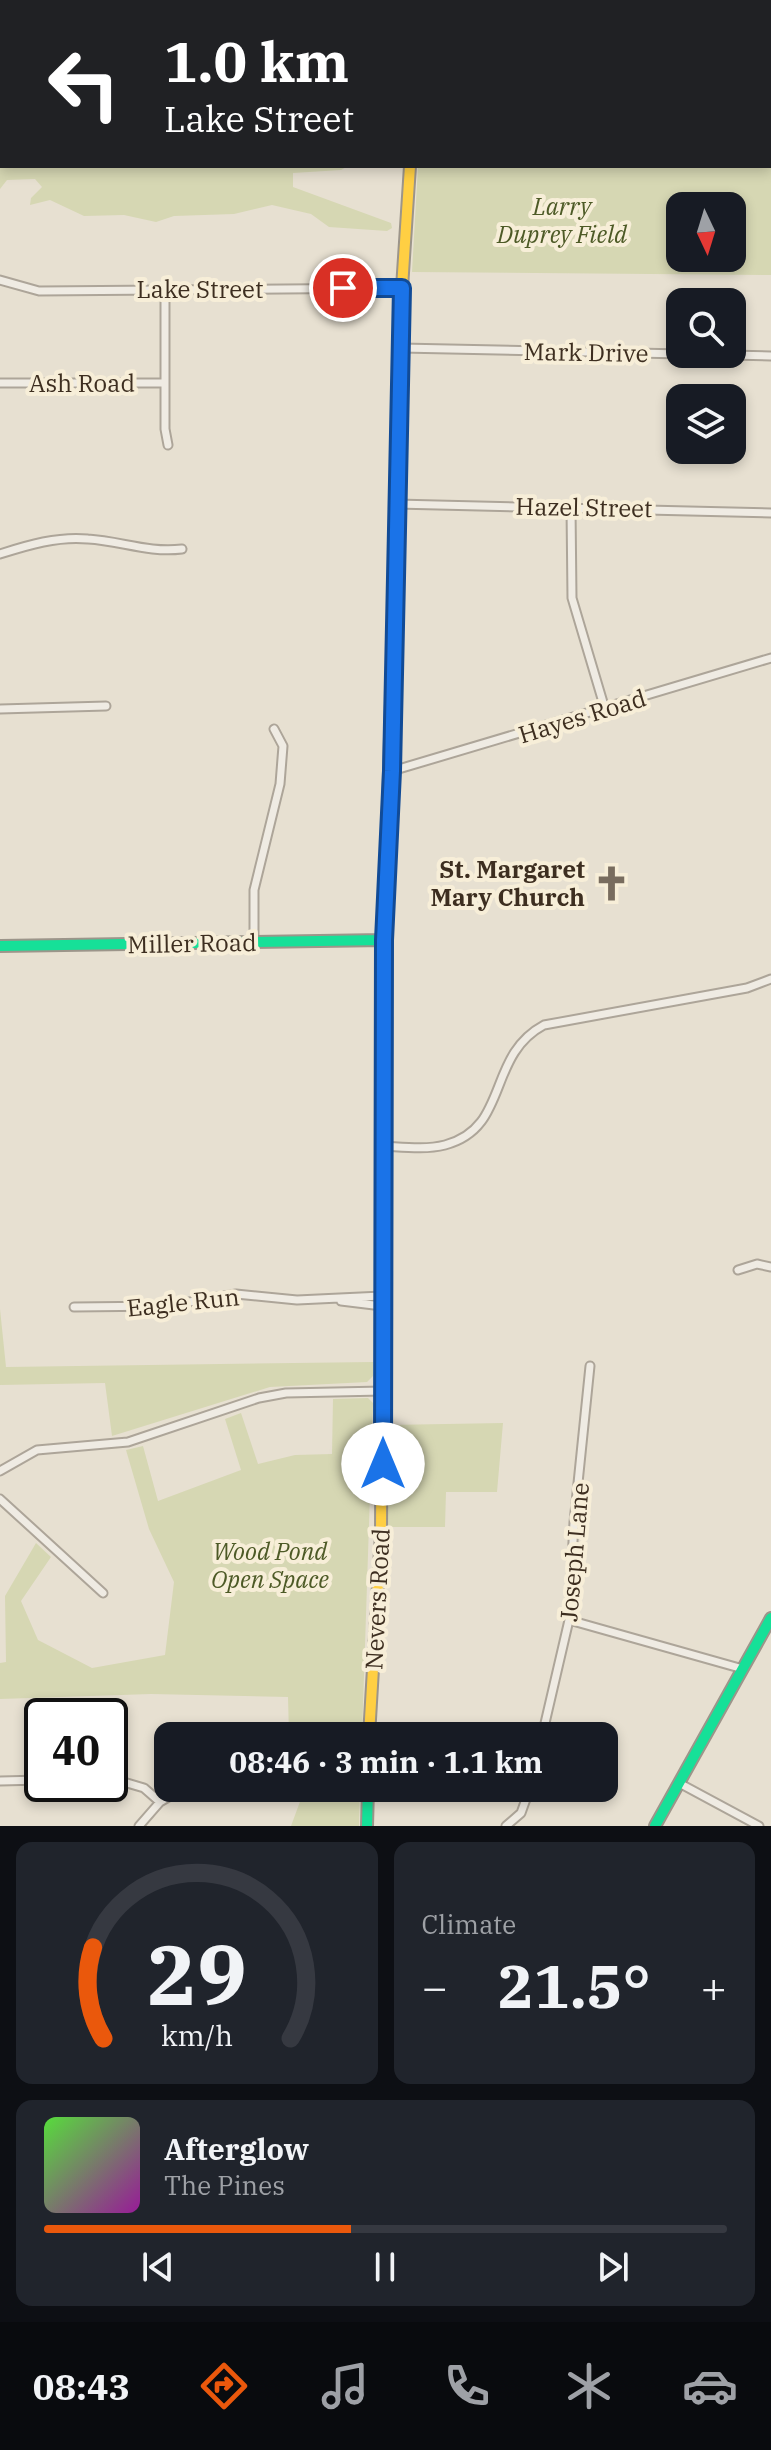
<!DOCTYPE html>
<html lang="en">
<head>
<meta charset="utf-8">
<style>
  :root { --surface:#171b24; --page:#20242c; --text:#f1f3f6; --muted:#9ea1a6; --line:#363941; --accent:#ea580c }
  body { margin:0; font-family:"IBM Plex Serif",serif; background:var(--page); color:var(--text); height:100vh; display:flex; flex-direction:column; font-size:30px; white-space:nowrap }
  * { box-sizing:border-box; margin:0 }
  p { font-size:26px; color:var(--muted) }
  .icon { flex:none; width:44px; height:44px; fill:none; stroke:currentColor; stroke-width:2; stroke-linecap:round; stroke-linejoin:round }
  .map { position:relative; height:1826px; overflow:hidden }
  .details { display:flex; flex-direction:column; gap:16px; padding:16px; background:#0d0f14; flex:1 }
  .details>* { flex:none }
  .guide { position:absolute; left:0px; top:0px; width:772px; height:168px; box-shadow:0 4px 12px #0003; background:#202124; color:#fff; overflow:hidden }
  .needle { width:52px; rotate:176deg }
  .controls { position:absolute; left:666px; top:192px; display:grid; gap:16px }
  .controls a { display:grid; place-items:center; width:80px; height:80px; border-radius:16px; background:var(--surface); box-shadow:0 4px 12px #0003; font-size:40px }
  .speed { position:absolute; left:24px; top:1698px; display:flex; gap:16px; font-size:40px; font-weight:700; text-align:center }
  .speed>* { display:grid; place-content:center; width:104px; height:104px; border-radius:50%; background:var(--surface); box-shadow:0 4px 12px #0003; line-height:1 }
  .speed .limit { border:4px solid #111; border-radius:12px; background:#fff; color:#111 }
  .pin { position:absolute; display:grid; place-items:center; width:68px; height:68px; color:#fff; margin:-34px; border:4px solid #fff; border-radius:50%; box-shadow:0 2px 8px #0007 }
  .me { position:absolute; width:88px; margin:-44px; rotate:0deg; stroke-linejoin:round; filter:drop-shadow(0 0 6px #0008) }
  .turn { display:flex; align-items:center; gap:28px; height:168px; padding:0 32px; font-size:36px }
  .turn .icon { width:104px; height:104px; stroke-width:2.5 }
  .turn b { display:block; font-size:56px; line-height:68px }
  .big { font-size:60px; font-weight:700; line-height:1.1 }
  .details .card { flex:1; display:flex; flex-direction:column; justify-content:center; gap:12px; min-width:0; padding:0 28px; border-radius:16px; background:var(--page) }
  .details .dial { align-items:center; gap:0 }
  .dial svg { height:208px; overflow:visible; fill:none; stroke:var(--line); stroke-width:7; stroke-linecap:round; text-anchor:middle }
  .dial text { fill:var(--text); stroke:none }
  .song { display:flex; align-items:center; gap:24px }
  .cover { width:96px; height:96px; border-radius:12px; background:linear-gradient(135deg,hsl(110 70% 55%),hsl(300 70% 35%)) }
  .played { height:8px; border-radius:4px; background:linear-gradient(90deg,var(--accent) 45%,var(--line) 45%) }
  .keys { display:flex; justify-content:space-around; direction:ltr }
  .heat { display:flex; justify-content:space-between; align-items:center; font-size:44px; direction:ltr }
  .details .tiles { flex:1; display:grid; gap:16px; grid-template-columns:1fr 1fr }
  .card:last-child { grid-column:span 2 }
  .trip { position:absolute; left:154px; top:1722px; width:464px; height:80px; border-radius:16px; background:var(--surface); box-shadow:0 4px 12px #0003; font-weight:700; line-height:80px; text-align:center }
  .tab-bar { display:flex; height:128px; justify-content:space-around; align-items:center; background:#090b0e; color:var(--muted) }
  .tab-bar .icon { width:56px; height:56px }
  .tab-bar .on { color:var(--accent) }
  .tab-bar b { font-size:36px; color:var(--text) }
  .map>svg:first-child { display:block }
  .green { fill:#d6d7b3; fill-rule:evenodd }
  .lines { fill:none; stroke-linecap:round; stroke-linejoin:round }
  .stream { stroke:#bcccc2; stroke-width:2 }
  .street-casing { stroke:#ada599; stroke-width:11 }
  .fast-casing { stroke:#9c958a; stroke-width:14 }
  .slow-casing { stroke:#9c958a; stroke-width:14 }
  .street { stroke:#efebe3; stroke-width:7 }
  .fast { stroke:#16e098; stroke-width:10 }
  .slow { stroke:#ffcf43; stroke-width:10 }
  .route-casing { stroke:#114b97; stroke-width:20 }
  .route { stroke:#1a73e8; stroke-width:14 }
  .labels { text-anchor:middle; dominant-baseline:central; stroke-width:8; stroke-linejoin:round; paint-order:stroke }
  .park-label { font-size:24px; font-style:italic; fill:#4d5a26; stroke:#f7eed8 }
  .street-label { font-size:24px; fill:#3d2e20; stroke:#f7eed8 }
  .poi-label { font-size:24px; font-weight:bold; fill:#3d2e20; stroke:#f7eed8; text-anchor:end }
</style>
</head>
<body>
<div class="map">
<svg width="771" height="1826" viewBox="0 0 771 1826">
  <rect width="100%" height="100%" fill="#e7e0d1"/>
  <path class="green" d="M0 0H367L2 2V166H348L341 170 293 173V187L391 223 392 228 387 231 329 227 311 214 272 205 234 214 174 216 156 222 124 215 84 216 50 200 30 205 31 198 42 187 35 179 7 180 0 189Z
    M771 135V275L412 272 418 166H770ZM680 206H732V258H680Z
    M0 1309 6 1367 373 1362V1376L367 1382 270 1387 112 1436 105 1383 0 1385Z
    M368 1398 373 1403 362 1736H289L288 1697 151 1694 0 1699V1663L6 1662 5 1596 36 1543 51 1557 21 1601 38 1640 92 1668 165 1655 174 1582 149 1529 126 1450 143 1446 158 1501 241 1470 225 1419 241 1413 258 1464 295 1455 332 1454 333 1399Z
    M503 1423 497 1492H446L445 1527H387L388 1425Z
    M305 1788H360L359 1826H291Z"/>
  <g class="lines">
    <path class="stream" d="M365 2 369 0"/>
    <defs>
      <path id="street" d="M0 280 39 291 402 288
        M165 290V429L168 445
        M401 348 771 356
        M0 383H164
        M396 504 771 513
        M571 507 572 598 605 709
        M0 554C28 545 58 536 88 539 121 541 148 553 182 549
        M0 709 106 706
        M392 771 771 658
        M254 942V890L280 784 283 746 274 729
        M382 1146C403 1147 425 1150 445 1145 510 1128 486 1056 544 1025L747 988 771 979
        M738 1270 757 1264 771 1267
        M341 1301 382 1306
        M74 1307 166 1306 236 1294 297 1300 382 1296
        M0 1471 37 1450 128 1442 259 1398 286 1393 383 1391
        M0 1499 103 1593
        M569 1620 743 1669
        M542 1736 569 1620 574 1522 590 1366
        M110 1778 144 1788 160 1802
        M0 1781 42 1780
        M679 1783 759 1826
        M139 1826 160 1802 184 1788
        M506 1826 521 1813 530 1788"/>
      <path id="fast" d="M0 946 384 940
        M382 1336 384 940 399 435
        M367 1826 368 1788
        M655 1826 771 1618"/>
      <path id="slow" d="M421 1 452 0
        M399 435 402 288 410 166
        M369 1736 381 1534 382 1336"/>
    </defs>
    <use href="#street" class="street-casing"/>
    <use href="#fast" class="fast-casing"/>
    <use href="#slow" class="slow-casing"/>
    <use href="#street" class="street"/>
    <use href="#fast" class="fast"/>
    <use href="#slow" class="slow"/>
  </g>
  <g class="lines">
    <defs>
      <path id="route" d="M343 288H402L392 771 384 940 383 1464"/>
    </defs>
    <use href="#route" class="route-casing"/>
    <use href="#route" class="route"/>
  </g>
  <defs>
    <symbol id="church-bare" viewBox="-9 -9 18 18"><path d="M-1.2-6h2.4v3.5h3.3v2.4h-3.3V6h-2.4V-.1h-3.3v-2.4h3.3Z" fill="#786c5e" stroke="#f7eed8" stroke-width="2.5" paint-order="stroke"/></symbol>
  </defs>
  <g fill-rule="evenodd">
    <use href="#church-bare" x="586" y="858" width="51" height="51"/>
  </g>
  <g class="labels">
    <g class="park-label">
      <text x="562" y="206">Larry<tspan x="562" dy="28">Duprey Field</tspan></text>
      <text x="270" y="1551">Wood Pond<tspan x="270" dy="28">Open Space</tspan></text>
    </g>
    <g class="street-label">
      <text x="200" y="289">Lake Street</text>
      <text transform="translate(586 352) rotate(1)">Mark Drive</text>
      <text x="82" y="383">Ash Road</text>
      <text transform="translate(584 507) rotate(1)">Hazel Street</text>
      <text transform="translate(582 716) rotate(-17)">Hayes Road</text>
      <text transform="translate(192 943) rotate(-1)">Miller Road</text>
      <text transform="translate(183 1302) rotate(-6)">Eagle Run</text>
      <text transform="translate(574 1552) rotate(-85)">Joseph Lane</text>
      <text transform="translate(377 1599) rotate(-87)">Nevers Road</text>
    </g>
    <g class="poi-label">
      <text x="585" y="869">St. Margaret<tspan x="585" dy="28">Mary Church</tspan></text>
    </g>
  </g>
</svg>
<div class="controls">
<a><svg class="needle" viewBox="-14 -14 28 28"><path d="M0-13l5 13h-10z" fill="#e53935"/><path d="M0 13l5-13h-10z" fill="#9ea1a6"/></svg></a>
<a><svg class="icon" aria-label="search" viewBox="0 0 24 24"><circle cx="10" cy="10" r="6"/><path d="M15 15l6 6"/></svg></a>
<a><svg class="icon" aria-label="layers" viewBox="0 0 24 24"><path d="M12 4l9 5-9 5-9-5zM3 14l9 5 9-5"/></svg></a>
</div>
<div class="speed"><div class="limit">40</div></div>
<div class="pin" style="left:343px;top:288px;background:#d93025"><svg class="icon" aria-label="arrive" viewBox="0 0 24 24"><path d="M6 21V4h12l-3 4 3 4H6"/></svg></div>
<svg class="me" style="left:383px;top:1464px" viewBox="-20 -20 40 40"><circle r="19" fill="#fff"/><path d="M0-13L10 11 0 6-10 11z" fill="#1a73e8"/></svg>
<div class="trip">08:46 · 3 min · 1.1 km</div>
<div class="guide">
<div class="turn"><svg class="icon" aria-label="left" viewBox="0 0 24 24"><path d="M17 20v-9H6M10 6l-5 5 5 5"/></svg><div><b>1.0 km</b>Lake Street</div></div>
</div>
</div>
<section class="details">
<div class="tiles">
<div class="card dial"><svg viewBox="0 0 100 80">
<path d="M14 69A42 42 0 1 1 86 69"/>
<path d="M14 69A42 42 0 0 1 10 34" stroke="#ea580c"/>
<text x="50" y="56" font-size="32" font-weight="700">29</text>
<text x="50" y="72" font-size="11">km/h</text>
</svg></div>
<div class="card"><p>Climate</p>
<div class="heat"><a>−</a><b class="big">21.5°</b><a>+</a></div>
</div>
<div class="card">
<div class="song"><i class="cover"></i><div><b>Afterglow</b><p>The Pines</p></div></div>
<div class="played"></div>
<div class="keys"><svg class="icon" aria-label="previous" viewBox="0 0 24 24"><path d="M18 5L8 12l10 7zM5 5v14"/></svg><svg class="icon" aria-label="pause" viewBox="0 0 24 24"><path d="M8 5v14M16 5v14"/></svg><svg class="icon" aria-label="next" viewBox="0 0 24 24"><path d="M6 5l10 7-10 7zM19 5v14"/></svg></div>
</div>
</div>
</section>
<nav class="tab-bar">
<b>08:43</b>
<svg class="icon on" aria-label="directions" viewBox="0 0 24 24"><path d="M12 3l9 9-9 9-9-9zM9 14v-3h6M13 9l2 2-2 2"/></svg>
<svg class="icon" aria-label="music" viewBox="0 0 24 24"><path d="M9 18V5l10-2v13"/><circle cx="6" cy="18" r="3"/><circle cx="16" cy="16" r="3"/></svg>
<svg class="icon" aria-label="phone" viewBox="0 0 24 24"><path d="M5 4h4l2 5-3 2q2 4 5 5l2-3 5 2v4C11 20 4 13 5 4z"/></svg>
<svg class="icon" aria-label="climate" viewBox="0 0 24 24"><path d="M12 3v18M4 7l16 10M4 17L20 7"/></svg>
<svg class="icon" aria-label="car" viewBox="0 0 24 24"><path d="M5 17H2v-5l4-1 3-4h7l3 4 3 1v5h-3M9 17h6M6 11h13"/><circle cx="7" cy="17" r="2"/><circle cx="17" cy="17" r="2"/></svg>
</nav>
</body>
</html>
